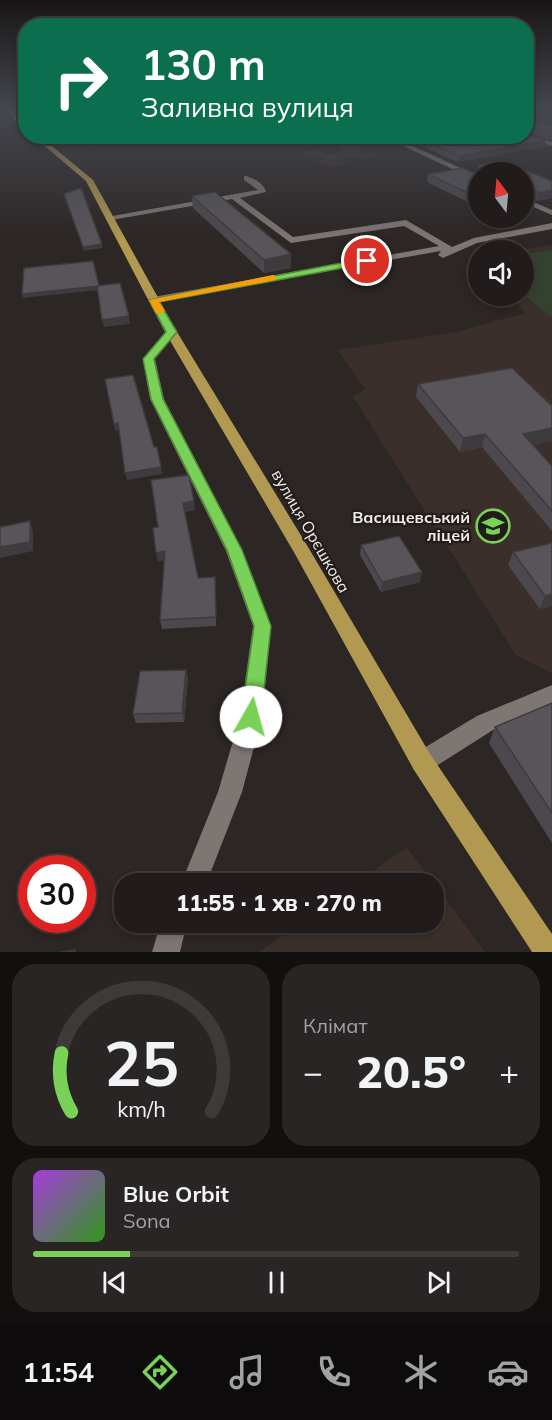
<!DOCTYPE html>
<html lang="uk">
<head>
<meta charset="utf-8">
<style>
  :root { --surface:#211c1b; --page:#292524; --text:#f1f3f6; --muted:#a2a1a3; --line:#3e3a3a; --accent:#79d157 }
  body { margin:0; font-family:Mulish,sans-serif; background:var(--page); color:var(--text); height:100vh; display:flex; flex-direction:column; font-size:22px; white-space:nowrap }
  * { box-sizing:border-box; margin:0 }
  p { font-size:20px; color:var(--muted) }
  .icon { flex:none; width:33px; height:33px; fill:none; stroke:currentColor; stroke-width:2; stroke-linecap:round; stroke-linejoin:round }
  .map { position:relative; height:952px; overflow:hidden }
  .drawer { display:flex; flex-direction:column; gap:12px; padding:12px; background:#120f0f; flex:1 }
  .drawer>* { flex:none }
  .hud { position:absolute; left:18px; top:18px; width:516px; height:126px; border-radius:24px; box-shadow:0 3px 9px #0003,0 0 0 2px var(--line); background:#0b6e4f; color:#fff; overflow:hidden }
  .needle { width:39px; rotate:344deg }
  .buttons { position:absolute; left:468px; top:162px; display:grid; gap:12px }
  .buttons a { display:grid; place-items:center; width:66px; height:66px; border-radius:50%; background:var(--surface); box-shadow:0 3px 9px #0003,0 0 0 2px var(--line); font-size:30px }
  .speed { position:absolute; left:18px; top:855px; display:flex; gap:12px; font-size:30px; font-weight:700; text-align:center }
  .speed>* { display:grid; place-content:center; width:78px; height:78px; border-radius:50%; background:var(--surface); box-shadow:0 3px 9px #0003,0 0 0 2px var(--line); line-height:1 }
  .speed .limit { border:9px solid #d22; background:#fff; color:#111 }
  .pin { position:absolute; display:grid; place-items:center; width:51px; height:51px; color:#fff; margin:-26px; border:3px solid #fff; border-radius:50%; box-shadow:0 2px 6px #0007 }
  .me { position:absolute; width:66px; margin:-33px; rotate:7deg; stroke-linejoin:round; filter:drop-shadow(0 0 4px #0008) }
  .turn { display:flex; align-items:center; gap:21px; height:126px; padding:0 24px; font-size:27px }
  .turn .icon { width:78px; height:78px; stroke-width:2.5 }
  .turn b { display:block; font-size:42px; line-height:51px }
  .big { font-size:45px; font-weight:800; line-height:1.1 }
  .drawer .tile { flex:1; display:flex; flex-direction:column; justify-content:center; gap:9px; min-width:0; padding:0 21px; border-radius:24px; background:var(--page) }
  .drawer .dial { align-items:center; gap:0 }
  .dial svg { height:156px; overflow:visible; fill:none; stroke:var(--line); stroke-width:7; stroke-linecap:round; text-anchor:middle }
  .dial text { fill:var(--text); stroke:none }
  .song { display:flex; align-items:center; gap:18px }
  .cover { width:72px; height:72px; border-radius:9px; background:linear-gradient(135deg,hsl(280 70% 55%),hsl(110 70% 35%)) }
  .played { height:6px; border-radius:3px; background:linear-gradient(90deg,var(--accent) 20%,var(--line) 20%) }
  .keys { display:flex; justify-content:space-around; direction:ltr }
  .heat { display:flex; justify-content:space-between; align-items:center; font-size:33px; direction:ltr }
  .drawer .tiles { flex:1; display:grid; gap:12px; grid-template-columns:1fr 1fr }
  .tile:last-child { grid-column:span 2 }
  .trip { position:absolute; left:114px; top:873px; width:330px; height:60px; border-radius:24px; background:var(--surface); box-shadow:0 3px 9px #0003,0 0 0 2px var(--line); font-weight:800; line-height:60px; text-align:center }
  .tabs { display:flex; height:96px; justify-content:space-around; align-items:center; background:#0d0b0b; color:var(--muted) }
  .tabs .icon { width:42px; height:42px }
  .tabs .current { color:var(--accent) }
  .tabs b { font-size:27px; color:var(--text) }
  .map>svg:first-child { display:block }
  .built { fill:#3a2f2a }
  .green { fill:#33422e }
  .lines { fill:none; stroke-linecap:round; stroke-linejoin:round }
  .minor { fill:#7d7673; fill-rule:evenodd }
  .primary { fill:#b29951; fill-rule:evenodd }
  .wall { fill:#4c484d }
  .shaded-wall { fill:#3e3b3f }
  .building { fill:#58545a; stroke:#3e3b3f; stroke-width:1.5 }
  .route { fill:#79d157; stroke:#4f8839; stroke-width:1.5 }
  .slow { fill:#f59e0b }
  .labels { text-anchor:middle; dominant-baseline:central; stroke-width:4.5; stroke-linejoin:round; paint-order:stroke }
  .poi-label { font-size:16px; font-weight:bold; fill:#f0ecea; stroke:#221c1a; text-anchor:end }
  .street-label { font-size:16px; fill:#f0ecea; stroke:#221c1a }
</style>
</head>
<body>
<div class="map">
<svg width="552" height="952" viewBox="0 0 552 952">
  <rect width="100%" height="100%" fill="#2c2624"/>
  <path class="built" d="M355 143 367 149 358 150 362 153 372 152 380 156 362 160 354 156 339 158 348 164 337 166 323 165 317 161 326 159 320 155 309 156 303 153 317 148 326 154 343 151 336 147Z
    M552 245V673L516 655 353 397 365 389 337 350 456 332 526 313 508 296H524V250H516Z
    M407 847 485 952H259L300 923 434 922V884L356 883Z"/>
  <path class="green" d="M552 250V317L524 295V254Z"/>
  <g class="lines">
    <path class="minor" d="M526 134 552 142V146L524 137Z
      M382 136H391L478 176V181Z
      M244 176C252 176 265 185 266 192L240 198 293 237 406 220 452 247 474 238 552 223V229L477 243 443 258 438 255 441 251 149 302V298L153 297 439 246 404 226 291 243 232 199 111 220 107 217 258 190 244 180Z
      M524 198 552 210V215L524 203Z
      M171 329 177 332 155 359 164 399 242 551 271 626 262 717 242 792 206 884H181L218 792 240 717 253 626 226 551 150 399 143 359 167 330Z
      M552 685V704L493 730 430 770 422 773 414 770 411 762 414 754 477 716Z
      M161 922H187L180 952H152Z"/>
    <path class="primary" d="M8 108H14L17 116 26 124V130L12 118Z
      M33 136H40L93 180 177 332 308 547 430 754 552 934V952H532L414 770 295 554 165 332 86 181Z"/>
  </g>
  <path class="wall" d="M526 118 552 127V140L526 132Z
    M73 136H124L125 141 89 147Z
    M400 136H526L545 146 458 162Z
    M502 161 552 181V198L537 201 524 196V199V172H478V174L477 173 478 165Z
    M428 174 478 175V207L427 182Z
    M192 196 291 268 264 273 193 208Z
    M418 384 552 441 532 445 552 466V531L482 447 460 452 416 397Z
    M151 480 195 510 185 512 198 578 216 585V626L162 629 160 620 164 560 158 561V527Z
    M552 543V606L540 609 508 565 513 552Z
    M361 545 420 582 381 592 360 555Z
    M186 670 188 679 184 722 136 723 133 714Z
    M552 703V843L489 743 495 727Z"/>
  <path class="shaded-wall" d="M124 136 125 141 89 147 88 142Z
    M546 140 545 146 458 162 459 156Z
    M552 190V198L537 201 539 193Z
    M102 244 103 248 83 251V247Z
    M291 254V268L264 273V260Z
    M99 286V290L23 298 22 294Z
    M129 316 130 324 104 327 102 320Z
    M118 423 119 430 115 431 114 424Z
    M552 428V441L519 447 523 434Z
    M485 434 482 447 460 452 463 438Z
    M161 467 162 474 127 480 125 473Z
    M194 501 195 510 184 512 183 503Z
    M30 521 33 531V551L0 558V547Z
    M165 551 166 560 158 561 156 553Z
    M422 572 420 582 381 592 382 582Z
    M552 594V606L540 609 545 596Z
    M186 670 188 679 184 722 182 713Z"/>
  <path class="building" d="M526 118 552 127V133L526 126Z
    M526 134 546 140 459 156 415 136H526Z
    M79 136H122L88 142Z
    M502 161 552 181V190L539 193 525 188 524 196V172H481L482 168 478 165Z
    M463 168 478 175V198L428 174Z
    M81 188 102 244 83 247 64 194Z
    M215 192 291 254 264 260 192 196Z
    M93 261 99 286 22 294 24 268Z
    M120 283 129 316 102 320 97 286Z
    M512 368 551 405 552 404V428L523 434 552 466V511L485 434 463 438 418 384Z
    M133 375 154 447H157L161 467 125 473 118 423 114 424 105 379Z
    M189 475 194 501 183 503 198 578 215 577 216 617 160 620 165 551 156 553 153 528 158 527 151 480Z
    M30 521V542L0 547V527Z
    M399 536 422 572 382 582 361 545Z
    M552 543V594L545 596 513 552Z
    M186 670 182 713 133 714 140 671Z
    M552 703V813L495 727Z
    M75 950V952H60Z"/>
  <linearGradient id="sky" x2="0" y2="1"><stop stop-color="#181514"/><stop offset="0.45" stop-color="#454750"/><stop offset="1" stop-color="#454750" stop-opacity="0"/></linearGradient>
  <rect width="552" height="241" fill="url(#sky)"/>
  <path class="route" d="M367 258 370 263 159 302 177 332 154 359 163 399 242 550 271 626 261 717 258 724 251 726 244 724 241 717 254 626 227 550 151 399 143 359 166 332 149 300Z"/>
  <path class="slow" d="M273 275 276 276V280L159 302 165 311 160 314 156 313 149 300Z"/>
  <defs>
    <symbol id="school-ring" viewBox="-11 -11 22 22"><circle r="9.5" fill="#221c1a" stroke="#79d157" stroke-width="1.5"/><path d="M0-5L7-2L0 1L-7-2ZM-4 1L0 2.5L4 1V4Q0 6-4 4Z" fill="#79d157"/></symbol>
  </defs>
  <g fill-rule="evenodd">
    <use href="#school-ring" x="474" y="507" width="38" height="38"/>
  </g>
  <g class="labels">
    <g class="poi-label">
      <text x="470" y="517">Васищевський<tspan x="470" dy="18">ліцей</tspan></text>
    </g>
    <g class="street-label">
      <text transform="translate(311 531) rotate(60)">вулиця Орєшкова</text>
    </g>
  </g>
</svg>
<div class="buttons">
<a><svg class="needle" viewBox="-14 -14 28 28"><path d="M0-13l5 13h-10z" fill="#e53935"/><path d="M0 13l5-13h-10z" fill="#a2a1a3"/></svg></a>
<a><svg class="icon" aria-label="sound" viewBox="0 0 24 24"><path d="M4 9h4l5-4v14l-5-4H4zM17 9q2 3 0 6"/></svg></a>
</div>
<div class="speed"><div class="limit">30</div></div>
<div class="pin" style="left:367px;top:261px;background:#d93025"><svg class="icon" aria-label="arrive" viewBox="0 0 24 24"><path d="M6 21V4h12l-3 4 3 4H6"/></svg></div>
<svg class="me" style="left:251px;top:717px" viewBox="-20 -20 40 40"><circle r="19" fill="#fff"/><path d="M0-13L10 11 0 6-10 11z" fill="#79d157"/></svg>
<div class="trip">11:55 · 1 хв · 270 m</div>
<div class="hud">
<div class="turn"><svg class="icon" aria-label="right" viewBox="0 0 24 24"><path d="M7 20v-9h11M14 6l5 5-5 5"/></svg><div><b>130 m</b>Заливна вулиця</div></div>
</div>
</div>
<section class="drawer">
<div class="tiles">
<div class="tile dial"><svg viewBox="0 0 100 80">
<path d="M14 69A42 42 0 1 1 86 69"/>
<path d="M14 69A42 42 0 0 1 9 39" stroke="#79d157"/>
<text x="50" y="56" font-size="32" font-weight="700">25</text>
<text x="50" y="72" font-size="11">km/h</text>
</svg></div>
<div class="tile"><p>Клімат</p>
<div class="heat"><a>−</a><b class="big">20.5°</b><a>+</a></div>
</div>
<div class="tile">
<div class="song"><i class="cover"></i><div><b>Blue Orbit</b><p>Sona</p></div></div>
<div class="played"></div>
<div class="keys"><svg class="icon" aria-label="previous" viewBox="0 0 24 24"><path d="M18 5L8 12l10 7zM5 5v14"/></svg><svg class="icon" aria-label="pause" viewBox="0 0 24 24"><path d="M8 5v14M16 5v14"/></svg><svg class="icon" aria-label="next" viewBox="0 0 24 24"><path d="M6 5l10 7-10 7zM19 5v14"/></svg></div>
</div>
</div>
</section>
<nav class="tabs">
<b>11:54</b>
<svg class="icon current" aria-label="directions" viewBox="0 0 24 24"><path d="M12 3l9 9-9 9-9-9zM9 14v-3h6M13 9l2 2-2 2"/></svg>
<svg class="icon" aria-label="music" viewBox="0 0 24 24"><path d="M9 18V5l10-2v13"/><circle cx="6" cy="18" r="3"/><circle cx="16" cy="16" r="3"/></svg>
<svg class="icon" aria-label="phone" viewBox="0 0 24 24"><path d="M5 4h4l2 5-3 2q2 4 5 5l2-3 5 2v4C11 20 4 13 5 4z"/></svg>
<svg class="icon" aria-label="climate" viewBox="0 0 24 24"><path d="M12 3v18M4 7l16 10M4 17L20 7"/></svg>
<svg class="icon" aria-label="car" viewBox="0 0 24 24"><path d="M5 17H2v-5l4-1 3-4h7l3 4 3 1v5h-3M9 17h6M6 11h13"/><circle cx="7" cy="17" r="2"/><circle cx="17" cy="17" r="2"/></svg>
</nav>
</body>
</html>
